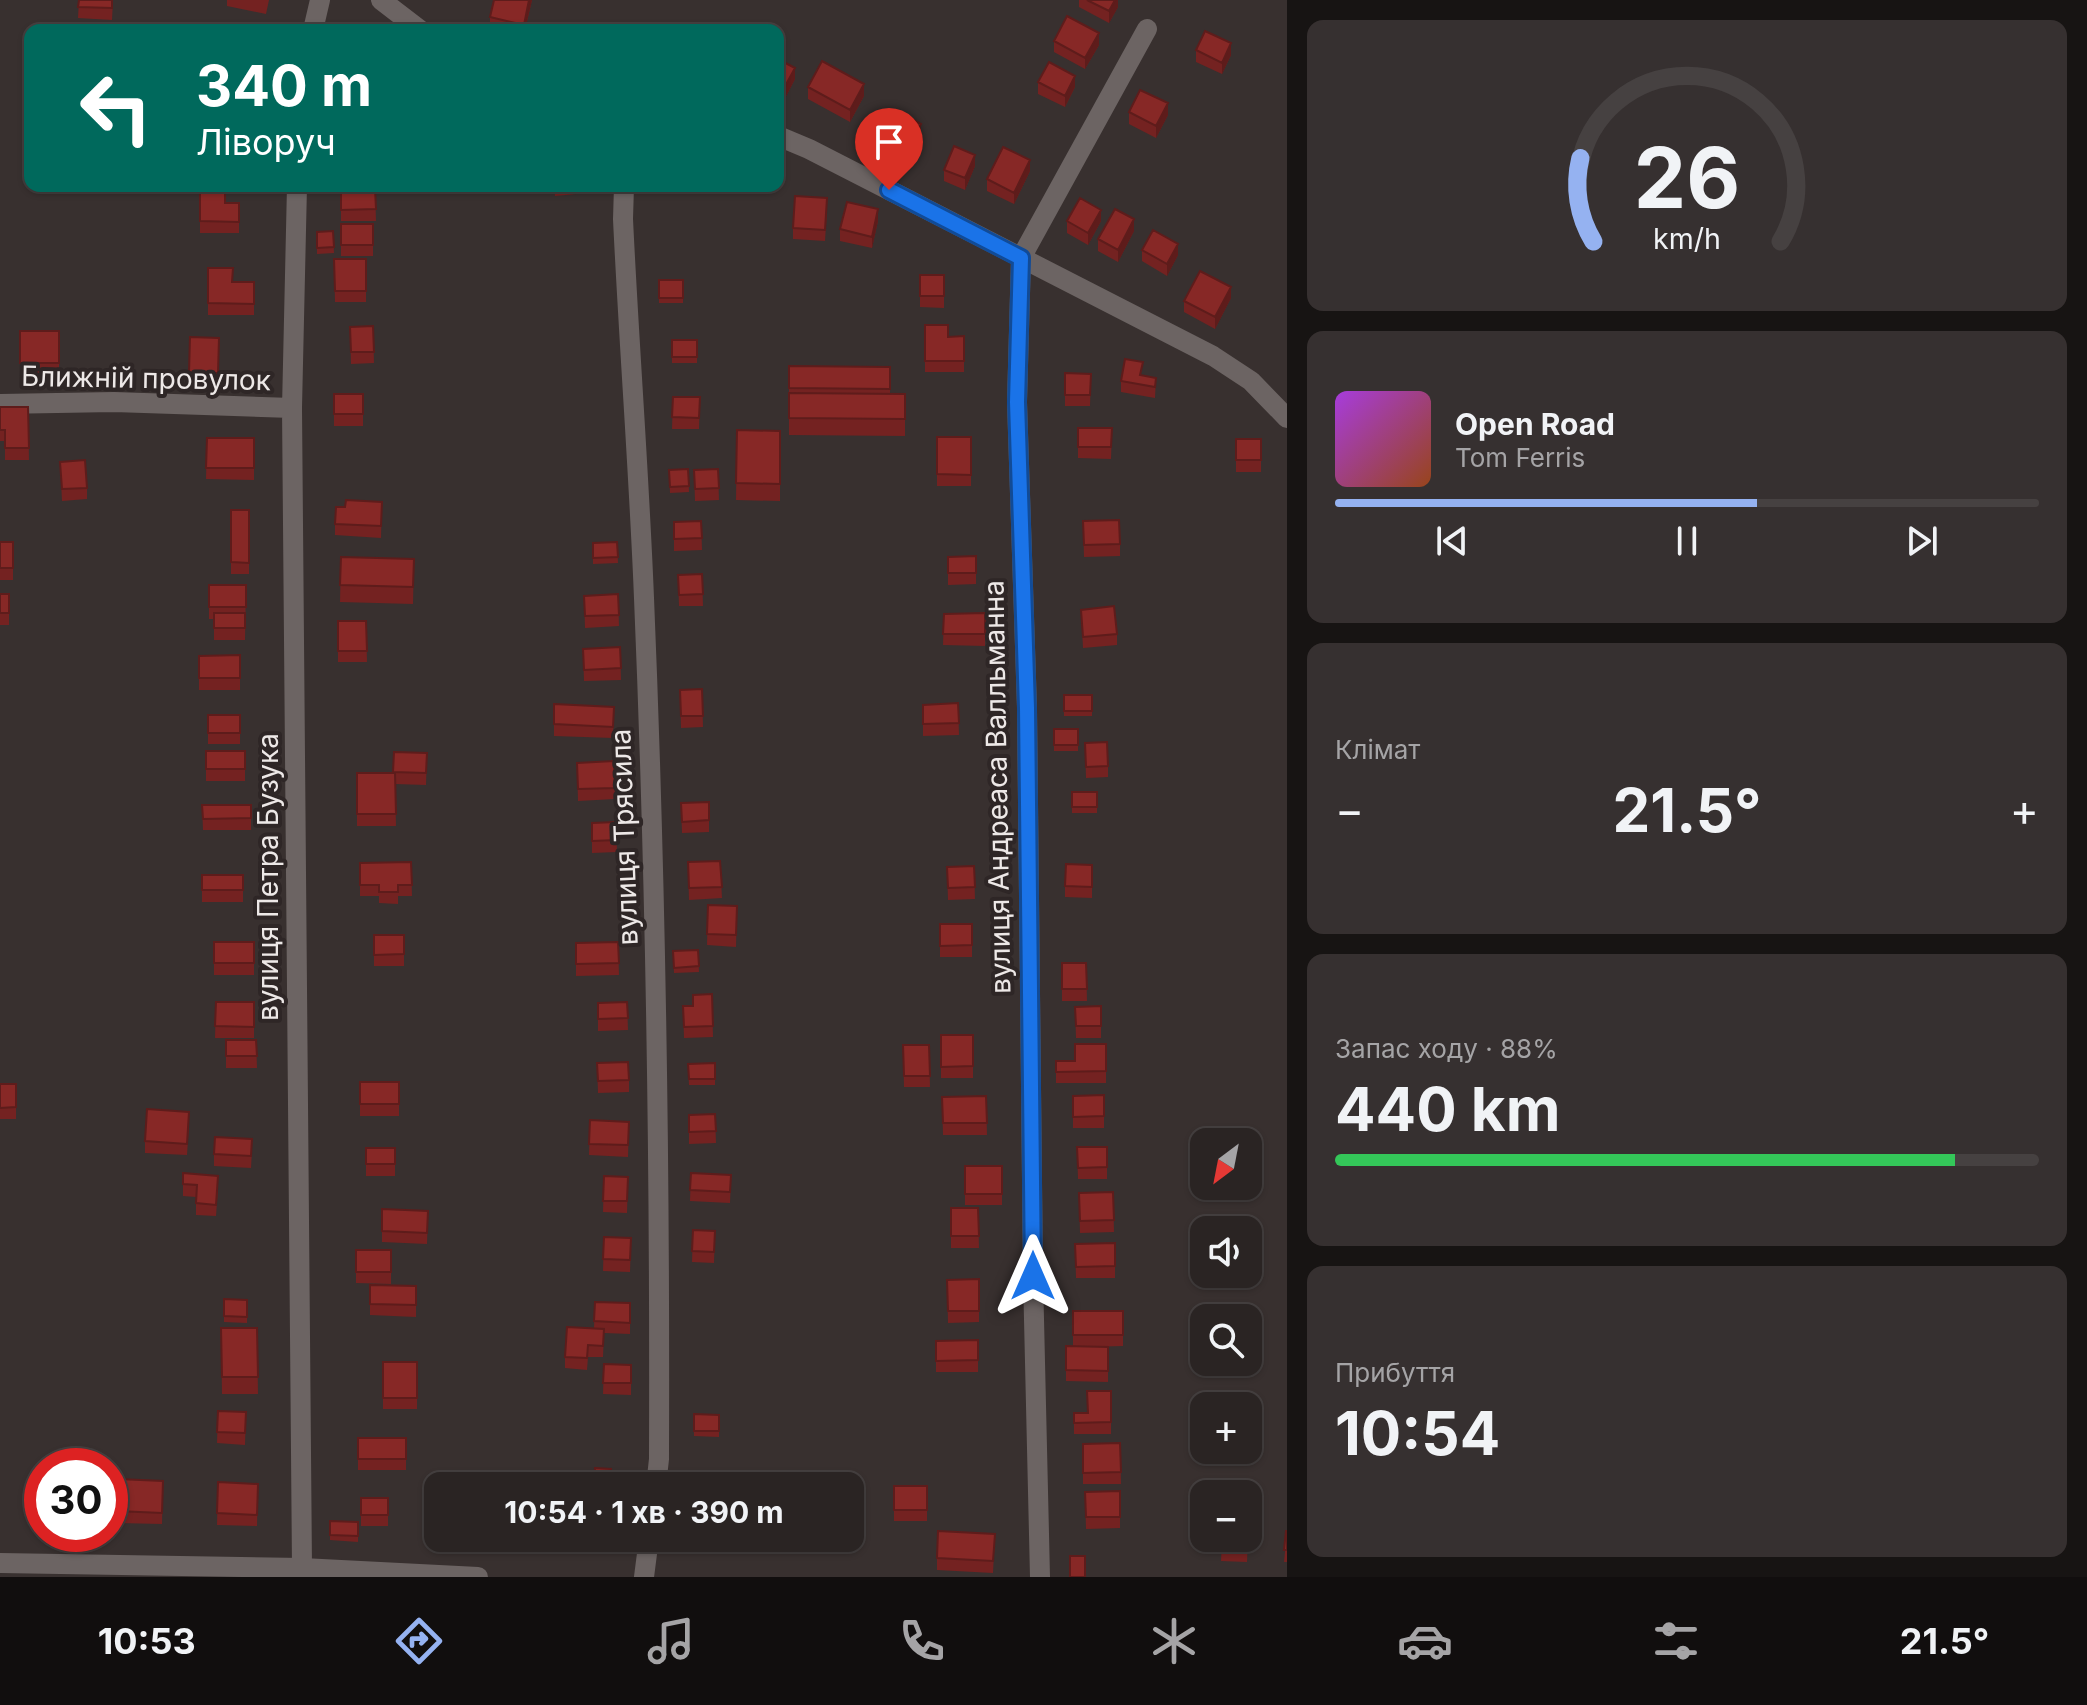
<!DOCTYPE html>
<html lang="uk">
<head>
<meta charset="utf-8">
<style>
  :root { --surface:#2a2423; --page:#363030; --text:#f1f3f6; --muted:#a5a4a6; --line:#464141; --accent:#95b2f1 }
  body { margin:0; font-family:Inter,sans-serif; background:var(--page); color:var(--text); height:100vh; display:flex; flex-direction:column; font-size:30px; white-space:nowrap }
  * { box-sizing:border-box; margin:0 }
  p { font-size:26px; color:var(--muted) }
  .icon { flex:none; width:44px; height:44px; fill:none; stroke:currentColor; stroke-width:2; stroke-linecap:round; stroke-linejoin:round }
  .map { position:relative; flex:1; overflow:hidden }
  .sheet { display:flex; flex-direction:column; gap:20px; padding:20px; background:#171413; width:800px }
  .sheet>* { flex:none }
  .banner { position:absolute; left:24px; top:24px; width:760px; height:168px; border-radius:16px; box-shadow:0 2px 6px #0004,0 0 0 2px var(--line); background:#00695c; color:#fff; overflow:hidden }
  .needle { width:52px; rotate:212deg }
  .tools { position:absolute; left:1190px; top:1128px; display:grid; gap:16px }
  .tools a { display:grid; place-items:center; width:72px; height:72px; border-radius:16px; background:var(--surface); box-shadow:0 2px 6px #0004,0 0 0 2px var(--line); font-size:40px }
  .speed { position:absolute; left:24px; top:1448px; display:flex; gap:16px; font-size:40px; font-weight:700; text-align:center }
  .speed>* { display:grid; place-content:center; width:104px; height:104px; border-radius:50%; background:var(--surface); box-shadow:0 2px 6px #0004,0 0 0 2px var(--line); line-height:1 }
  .speed .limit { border:12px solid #d22; background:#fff; color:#111 }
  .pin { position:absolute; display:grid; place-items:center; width:68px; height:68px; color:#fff; margin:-82px -34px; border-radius:50% 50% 50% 0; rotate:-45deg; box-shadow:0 0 8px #0007 }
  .pin .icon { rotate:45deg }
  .me { position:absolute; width:88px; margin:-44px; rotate:0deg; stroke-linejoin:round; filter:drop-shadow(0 0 6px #0008) }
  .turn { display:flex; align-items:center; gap:28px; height:168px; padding:0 40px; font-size:36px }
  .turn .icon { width:104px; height:104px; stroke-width:2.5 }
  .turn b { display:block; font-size:56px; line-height:68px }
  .big { font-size:60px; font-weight:700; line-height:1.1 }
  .sheet .card { flex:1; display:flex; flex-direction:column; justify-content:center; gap:12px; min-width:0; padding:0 28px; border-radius:16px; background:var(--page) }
  .sheet .dial { align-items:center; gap:0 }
  .dial svg { height:208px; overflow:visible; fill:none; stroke:var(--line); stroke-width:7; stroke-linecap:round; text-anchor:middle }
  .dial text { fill:var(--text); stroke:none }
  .song { display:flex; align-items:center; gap:24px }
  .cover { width:96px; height:96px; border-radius:12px; background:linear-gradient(135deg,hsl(280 70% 55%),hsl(20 70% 35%)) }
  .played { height:8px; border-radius:4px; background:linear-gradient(90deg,var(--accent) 60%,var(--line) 60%) }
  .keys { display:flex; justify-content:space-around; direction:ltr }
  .heat { display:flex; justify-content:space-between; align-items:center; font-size:44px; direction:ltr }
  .charge { height:12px; border-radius:6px; background:linear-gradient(90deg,#34c759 88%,var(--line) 0) }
  .trip { position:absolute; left:424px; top:1472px; width:440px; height:80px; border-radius:16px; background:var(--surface); box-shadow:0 2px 6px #0004,0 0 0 2px var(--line); font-weight:700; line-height:80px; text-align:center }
  .menu { display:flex; height:128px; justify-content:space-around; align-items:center; background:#110e0e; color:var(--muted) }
  .menu .icon { width:56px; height:56px }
  .menu .active { color:var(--accent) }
  .menu b { font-size:36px; color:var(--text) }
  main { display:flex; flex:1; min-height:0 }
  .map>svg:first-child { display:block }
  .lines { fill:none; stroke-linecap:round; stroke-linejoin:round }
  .minor { stroke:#6c6463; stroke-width:20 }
  .wall { fill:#742221 }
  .shaded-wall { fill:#5e1c1b }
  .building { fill:#872826; stroke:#5e1c1b; stroke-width:2 }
  .route-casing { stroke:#114b97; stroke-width:20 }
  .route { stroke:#1a73e8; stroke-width:14 }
  .labels { text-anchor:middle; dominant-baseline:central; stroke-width:8; stroke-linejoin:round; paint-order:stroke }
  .street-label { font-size:28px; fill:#ede8e7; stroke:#2e2626 }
</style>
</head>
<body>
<main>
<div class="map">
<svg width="1287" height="1577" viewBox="0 0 1287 1577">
  <rect width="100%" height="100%" fill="#38302f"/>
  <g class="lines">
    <path class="minor" d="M381 0 420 30
      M313 30 320 0
      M778 136 809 149 1213 356 1251 381 1287 418
      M297 186 292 408 302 1568
      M624 186 623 219C629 345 639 472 644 598 656 885 660 1172 659 1459L656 1486
      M0 404 114 402 292 408
      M0 1563 302 1568 478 1577
      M644 1577 649 1538
      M1040 1577 1033 1276 1027 708 1017 402 1021 258 1147 29"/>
  </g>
  <path class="wall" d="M79 0H113L112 20 78 18Z
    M227 0H269L266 14 227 6Z
    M494 0H532L525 30H496L490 29V17Z
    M1079 0H1118V7L1109 23 1079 7Z
    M1054 41 1099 45 1085 69 1054 52Z
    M1196 50 1231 55 1222 74 1196 62Z
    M778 59 795 79 783 102 778 99Z
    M27 78H30V118H27Z
    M1038 82 1075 87 1065 107 1038 94Z
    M808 87 864 96 850 122 808 99Z
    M1129 112 1168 115 1156 138 1129 124Z
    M921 135 904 168 881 156V145Z
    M975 166 965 190 944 181V170Z
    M1030 171 1014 204 987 191V179Z
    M200 186 225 203H239V233H200Z
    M554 186H576V194L555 196Z
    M375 189 376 221H341V190Z
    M827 210 825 241 793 239V228Z
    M878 221 872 248 840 241V229Z
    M1067 221H1101L1088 245 1067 233Z
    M341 224H373V256H341Z
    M333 231 334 253 317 254V232Z
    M1134 231 1118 262 1098 251V239Z
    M1142 250 1178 255 1167 276 1142 261Z
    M334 259H366V302H335Z
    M208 268 233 282H254V315H208Z
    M920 275H944V308L920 307Z
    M659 280H683V303H659Z
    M1231 298 1215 329 1184 312V301Z
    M925 325 948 337 964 336V372H925Z
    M373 326 374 363 351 364 350 327Z
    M20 331H59V375H20Z
    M190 337 219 338 218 385 189 384Z
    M672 340H697V363H672Z
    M789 366 890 367V394H905V436L789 435Z
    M1065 373 1091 374 1090 406H1065Z
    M1143 376 1156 378 1155 398 1121 392V381Z
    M334 394H363V426H334Z
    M673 397H700L699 429H672Z
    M0 407H28L29 460H5V441H0Z
    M1078 428H1112L1111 459 1078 458Z
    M737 430 780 431V501L736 500Z
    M937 437H971V486H937Z
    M207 438H254V480L206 479Z
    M1236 439H1261V472H1236Z
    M60 462 87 488V499L62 501Z
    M688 469 689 492 670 493 669 470Z
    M718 469 719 500 695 501 694 470Z
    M382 502 381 538 335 535V524L345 507Z
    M231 510H249V574H231Z
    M701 521 702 550 674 551V522Z
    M1083 521 1120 544V556L1084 557Z
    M0 542H13V580H0Z
    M617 542 618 563 593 564V543Z
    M976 556V584L948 585V557Z
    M341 557 414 559 413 604 340 602Z
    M702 574 703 606H679L678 575Z
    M209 585H246L245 640H214V619H209Z
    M0 594H9V625H0Z
    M618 594 619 626 585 628 584 596Z
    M1081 610 1117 634V645L1083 648Z
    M985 613V646L943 645 944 614Z
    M338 621H366L367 662H338Z
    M620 647 621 680 584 681 583 649Z
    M240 655V690H199V656Z
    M702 689 703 727 681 728 680 690Z
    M1064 695H1092V716H1064Z
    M958 703 959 735 923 736V705Z
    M554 704 614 707 613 738 554 736Z
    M208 715H240V744H208Z
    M1054 729H1078V751H1054Z
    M1085 743 1108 766V777L1086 778Z
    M206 751H245V781H206Z
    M427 753 426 785 395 784 396 826H357V773H393Z
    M614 761 615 799 578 801 577 763Z
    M1072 792H1097V813H1072Z
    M709 802V832L682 833 681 803Z
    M202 805H251V830H203Z
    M616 822 617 852 592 853V823Z
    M720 861 722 898 689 900 688 862Z
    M411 862 412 896H398V904L379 903V896H360V863Z
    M1092 865V898L1065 897V886Z
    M974 866 975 899 948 900 947 867Z
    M202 875H243V902H202Z
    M708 905 737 906 736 947 707 945Z
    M940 924H972V957H940Z
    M374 935H404V966H374Z
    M214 942H254V975H214Z
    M618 942 619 975 576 976V943Z
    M698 950 699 972 674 973 673 951Z
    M1062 963H1086L1087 1001H1062Z
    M712 994 713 1037 684 1038 683 1006H693Z
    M216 1002H254V1038H215Z
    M627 1002 628 1030 598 1031V1003Z
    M1101 1006V1038H1076L1075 1007Z
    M941 1035H973V1078H941Z
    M226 1040H256L257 1068H226Z
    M1106 1044V1083H1056V1061H1075Z
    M903 1045H929L930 1087H904Z
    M597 1063 629 1080V1092L598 1093Z
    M715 1063V1085H689L688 1064Z
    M360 1082H399V1116H360Z
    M0 1084H16V1119H0Z
    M1104 1095V1128H1073V1096Z
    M986 1096 987 1135H943L942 1097Z
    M715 1114 716 1143 689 1144V1115Z
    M590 1120 629 1122 628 1157 589 1155Z
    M189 1124 187 1155 145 1153V1141Z
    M1077 1147H1107V1179H1078Z
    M366 1148H395V1176H366Z
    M252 1150 251 1168 214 1166V1154Z
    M965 1166H1002V1205H965Z
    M183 1173 218 1188 216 1216 196 1215V1197L183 1196Z
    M691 1173 731 1175 730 1203 690 1201Z
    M604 1176 628 1177 627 1213 603 1212Z
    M1113 1192 1114 1232 1080 1233 1079 1193Z
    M951 1208H978L979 1248H951Z
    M382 1209 428 1211 427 1244 382 1242Z
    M693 1230 715 1231 714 1263 692 1262Z
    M604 1237 631 1238 630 1272 603 1271Z
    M1115 1243V1278H1076L1075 1244Z
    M356 1250H391V1284L356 1283Z
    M979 1279V1322L948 1323 947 1280Z
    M370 1285 416 1286V1317L370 1315Z
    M224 1299 247 1300V1323L224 1322Z
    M595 1302 630 1303V1334L604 1333 603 1357H588L587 1370 565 1368V1357L594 1328Z
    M1073 1311H1123V1346L1087 1347H1108V1382L1066 1381V1346H1073Z
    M221 1328H257L258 1394H222Z
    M978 1340V1372H936V1341Z
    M383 1362H417V1409H383Z
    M604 1364 631 1365V1395L603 1394Z
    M1111 1391V1434H1074V1413H1087Z
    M218 1411 246 1412 245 1445 217 1443Z
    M694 1414 719 1415V1437L694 1436Z
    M358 1438H406V1470H358Z
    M1120 1443 1121 1484H1083V1444Z
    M118 1479 163 1481 162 1524 117 1523Z
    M218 1482 258 1484 257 1526 217 1525Z
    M894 1486H927V1521H894Z
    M1120 1491V1528L1086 1529 1085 1492Z
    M361 1498H388V1526H361Z
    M330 1521 358 1522V1542L330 1540Z
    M1287 1531V1562H1284Z
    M995 1534 993 1573 937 1570V1558Z
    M599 1538H626L625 1553 599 1551Z
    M798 1538H843L842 1553 798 1551Z
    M1222 1538H1248L1247 1562 1221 1561Z"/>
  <path class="shaded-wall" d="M529 0H532L525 30H524Z
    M1115 0H1118V7L1109 23V11Z
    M1099 33V45L1085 69V58Z
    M1231 43V55L1222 74V63Z
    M795 68V79L783 102V90Z
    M1075 76V87L1065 107V96Z
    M864 84V96L850 122V110Z
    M1168 103V115L1156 138V126Z
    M921 124V135L904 168V157Z
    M975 155V166L965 190V178Z
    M1030 160V171L1014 204V193Z
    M878 209V221L872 248V237Z
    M1101 210V221L1088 245V233Z
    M1134 219V231L1118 262V250Z
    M1178 244V255L1167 276V264Z
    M1231 287V298L1215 329V317Z"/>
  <path class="building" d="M79 0H112V8L78 7Z
    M494 0H529L524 25 490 17Z
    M1087 0H1115L1109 11Z
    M1067 16 1099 33 1085 58 1054 41Z
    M1205 31 1231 43 1222 63 1196 50Z
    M778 59 795 68 783 90 778 88Z
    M822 61 864 84 850 110 808 87Z
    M1049 62 1075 76 1065 96 1038 82Z
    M27 78H30V106H27Z
    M1140 90 1168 103 1156 126 1129 112Z
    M898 112 921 124 904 157 881 145Z
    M954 146 975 155 965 178 944 170Z
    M1003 147 1030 160 1014 193 987 179Z
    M200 186H225V203H239V222L200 221Z
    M375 189 376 209 341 210V190Z
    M795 196 827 198 825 230 793 228Z
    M1080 198 1101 210 1088 233 1067 221Z
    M847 202 878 209 872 237 840 229Z
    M1115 209 1134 219 1118 250 1098 239Z
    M341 224H373V245H341Z
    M1153 230 1178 244 1167 264 1142 250Z
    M333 231 334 247 317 248V232Z
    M334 259H366V291H335Z
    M208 268H233L232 282H254V304L208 303Z
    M1200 271 1231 287 1215 317 1184 301Z
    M920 275H944V296H920Z
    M659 280H683V298H659Z
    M925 325H948V337L964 336V361H925Z
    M373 326 374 352H351L350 327Z
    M20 331H59V363H20Z
    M190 337 219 338 218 373H189Z
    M672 340H697V357H672Z
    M1125 359 1143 362 1140 375 1156 378 1155 387 1121 381Z
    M789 366 890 367V389L789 388Z
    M1065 373 1091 374 1090 395H1065Z
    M789 393 905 394V419L789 418Z
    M334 394H363V414H334Z
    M673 397H700L699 418 672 417Z
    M0 407H28L29 448H5V430H0Z
    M1078 428H1112L1111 447H1078Z
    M737 430 780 431V484L736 483Z
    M937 437H971V475L937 474Z
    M207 438H254V468H206Z
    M1236 439H1261V460H1236Z
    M85 460 87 488 62 489 60 462Z
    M688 469 689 486 670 487 669 470Z
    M718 469 719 488 695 489 694 470Z
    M346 500 382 502 381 526 335 524 336 507H345Z
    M231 510H249V563L231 562Z
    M1119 520 1120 544 1084 545 1083 521Z
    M701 521 702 538 674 539V522Z
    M0 542H13V568H0Z
    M617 542 618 557 593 558V543Z
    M976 556V573H948V557Z
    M341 557 414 559 413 587 340 585Z
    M702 574 703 594 679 595 678 575Z
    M209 585H246V607H209Z
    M0 594H9V613H0Z
    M618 594 619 615 585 616 584 596Z
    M1114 606 1117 634 1083 637 1081 610Z
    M214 613H245V628H214Z
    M985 613V634H943L944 614Z
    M338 621H366L367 651H338Z
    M620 647 621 668 584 670 583 649Z
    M240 655V678H199V656Z
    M702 689 703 716H681L680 690Z
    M1064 695H1092V711H1064Z
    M958 703 959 723 923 724V705Z
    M554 704 614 707 613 727 554 724Z
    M208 715H240V733H208Z
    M1054 729H1078V745H1054Z
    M1107 742 1108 766 1086 767 1085 743Z
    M206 751H245V769H206Z
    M394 752 427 753 426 773 393 772Z
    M614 761 615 788 578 789 577 763Z
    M357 773H395L396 814H357Z
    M1072 792H1097V807H1072Z
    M709 802V820L682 822 681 803Z
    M202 805H251V818L203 819Z
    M616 822 617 840 592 841V823Z
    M720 861 722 887 689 888 688 862Z
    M411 862 412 885H398V892H379V885H360V863Z
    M1066 864 1092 865V887L1065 886Z
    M974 866 975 887 948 888 947 867Z
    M202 875H243V890H202Z
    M708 905 737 906 736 935 707 934Z
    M940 924H972V945L940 946Z
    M374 935H404V954L374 955Z
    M214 942H254V963H214Z
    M618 942 619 963 576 964V943Z
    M698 950 699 966 674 968 673 951Z
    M1062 963H1086L1087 989H1062Z
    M712 994 713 1026 684 1027 683 1006H693V995Z
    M216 1002H254V1027L215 1026Z
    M627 1002 628 1018 598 1019V1003Z
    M1101 1006V1026H1076L1075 1007Z
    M941 1035H973V1066L941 1067Z
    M226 1040H256L257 1056H226Z
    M1075 1044H1106V1071L1056 1072V1061H1075Z
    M903 1045H929L930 1076H904Z
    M628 1062 629 1080 598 1081 597 1063Z
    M715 1063V1079H689L688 1064Z
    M360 1082H399V1104H360Z
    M0 1084H16V1107L0 1108Z
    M1104 1095V1116L1073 1117V1096Z
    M986 1096 987 1123H943L942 1097Z
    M147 1109 189 1112 187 1144 145 1141Z
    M715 1114 716 1131 689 1132V1115Z
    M590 1120 629 1122 628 1145 589 1144Z
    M215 1137 252 1139 251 1156 214 1154Z
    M1077 1147H1107V1167L1078 1168Z
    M366 1148H395V1164H366Z
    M965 1166H1002V1194H965Z
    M183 1173 218 1176 216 1205 196 1203 197 1185 183 1184Z
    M691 1173 731 1175 730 1192 690 1190Z
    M604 1176 628 1177 627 1201H603Z
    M1113 1192 1114 1220 1080 1221 1079 1193Z
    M951 1208H978L979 1236H951Z
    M382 1209 428 1211 427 1233 382 1231Z
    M693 1230 715 1231 714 1252 692 1251Z
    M604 1237 631 1238 630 1260 603 1259Z
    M1115 1243V1266L1076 1267 1075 1244Z
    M356 1250H391V1272H356Z
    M979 1279V1311H948L947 1280Z
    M370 1285 416 1286V1305L370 1304Z
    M224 1299 247 1300V1317L224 1316Z
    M595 1302 630 1303V1323L594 1321Z
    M1073 1311H1123V1335H1073Z
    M567 1327 604 1329 603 1346 588 1345 587 1358 565 1357Z
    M221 1328H257L258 1377H222Z
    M978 1340V1360L936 1361V1341Z
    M1066 1346 1108 1347V1371L1066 1370Z
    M383 1362H417V1398H383Z
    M604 1364 631 1365V1383H603Z
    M1087 1391H1111V1422L1074 1423V1413H1088Z
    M218 1411 246 1412 245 1433 217 1432Z
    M694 1414 719 1415V1431H694Z
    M358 1438H406V1459H358Z
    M1120 1443 1121 1472 1083 1473V1444Z
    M595 1468 611 1469 610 1480 630 1482V1486H594Z
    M118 1479 163 1481 162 1513 117 1511Z
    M218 1482 258 1484 257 1515 217 1513Z
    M801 1482 845 1484V1486H801Z
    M894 1486H927V1510H894Z
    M1120 1491V1517H1086L1085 1492Z
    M361 1498H388V1515H361Z
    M330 1521 358 1522V1536L330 1535Z
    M938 1531 995 1534 993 1561 937 1558Z
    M1286 1531H1287V1550H1284Z
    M599 1538H625V1541L599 1539Z
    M1222 1538H1247V1551L1221 1549Z
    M1070 1556H1085V1577H1070Z"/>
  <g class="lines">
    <defs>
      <path id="route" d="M889 190 1021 258 1017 402 1027 708 1033 1276"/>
    </defs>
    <use href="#route" class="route-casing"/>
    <use href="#route" class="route"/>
  </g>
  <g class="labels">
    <g class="street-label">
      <text transform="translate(146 378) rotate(1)">Ближній провулок</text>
      <text transform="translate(997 787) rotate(-91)">вулиця Андреаса Валльманна</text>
      <text transform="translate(624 837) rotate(-92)">вулиця Трясила</text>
      <text transform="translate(268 877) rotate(-90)">вулиця Петра Бузука</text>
    </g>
  </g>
</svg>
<div class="tools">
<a><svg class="needle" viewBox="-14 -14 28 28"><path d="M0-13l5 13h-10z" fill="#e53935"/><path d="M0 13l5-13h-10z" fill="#a5a4a6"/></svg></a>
<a><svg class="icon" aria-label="sound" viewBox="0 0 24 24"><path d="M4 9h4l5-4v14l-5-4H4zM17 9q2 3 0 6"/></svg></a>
<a><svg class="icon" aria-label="search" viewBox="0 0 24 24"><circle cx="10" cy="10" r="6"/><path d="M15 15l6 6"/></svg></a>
<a>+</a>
<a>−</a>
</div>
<div class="speed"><div class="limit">30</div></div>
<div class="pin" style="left:889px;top:190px;background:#d93025"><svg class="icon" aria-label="arrive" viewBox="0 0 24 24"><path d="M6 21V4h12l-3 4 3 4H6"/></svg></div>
<svg class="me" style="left:1033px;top:1276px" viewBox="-20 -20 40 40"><path d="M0-17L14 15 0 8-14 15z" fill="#1a73e8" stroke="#fff" stroke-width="4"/></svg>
<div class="trip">10:54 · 1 хв · 390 m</div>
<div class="banner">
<div class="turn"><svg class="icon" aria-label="left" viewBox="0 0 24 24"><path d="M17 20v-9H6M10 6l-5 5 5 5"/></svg><div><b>340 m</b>Ліворуч</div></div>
</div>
</div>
<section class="sheet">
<div class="card dial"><svg viewBox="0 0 100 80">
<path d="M14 69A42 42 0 1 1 86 69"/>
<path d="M14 69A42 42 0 0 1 9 37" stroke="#95b2f1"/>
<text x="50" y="56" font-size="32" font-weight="700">26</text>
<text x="50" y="72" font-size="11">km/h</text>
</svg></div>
<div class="card">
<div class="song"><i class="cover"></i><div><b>Open Road</b><p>Tom Ferris</p></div></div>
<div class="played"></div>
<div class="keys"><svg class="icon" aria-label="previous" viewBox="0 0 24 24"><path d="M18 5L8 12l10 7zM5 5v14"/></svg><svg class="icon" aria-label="pause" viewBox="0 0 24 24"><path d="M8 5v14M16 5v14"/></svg><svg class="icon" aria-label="next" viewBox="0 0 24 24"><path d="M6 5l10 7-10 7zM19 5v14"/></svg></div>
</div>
<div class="card"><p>Клімат</p>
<div class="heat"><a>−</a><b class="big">21.5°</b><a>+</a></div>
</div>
<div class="card"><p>Запас ходу · 88%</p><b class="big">440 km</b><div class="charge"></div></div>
<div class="card"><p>Прибуття</p><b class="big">10:54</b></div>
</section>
</main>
<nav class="menu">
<b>10:53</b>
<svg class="icon active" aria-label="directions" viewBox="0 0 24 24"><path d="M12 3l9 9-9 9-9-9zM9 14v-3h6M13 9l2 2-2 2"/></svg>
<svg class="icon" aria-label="music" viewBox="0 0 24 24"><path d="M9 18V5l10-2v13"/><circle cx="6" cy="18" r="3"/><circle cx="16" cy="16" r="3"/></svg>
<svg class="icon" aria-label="phone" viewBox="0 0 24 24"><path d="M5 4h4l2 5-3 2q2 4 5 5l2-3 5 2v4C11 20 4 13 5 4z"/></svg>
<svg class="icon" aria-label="climate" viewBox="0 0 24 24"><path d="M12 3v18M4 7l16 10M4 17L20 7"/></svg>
<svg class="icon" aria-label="car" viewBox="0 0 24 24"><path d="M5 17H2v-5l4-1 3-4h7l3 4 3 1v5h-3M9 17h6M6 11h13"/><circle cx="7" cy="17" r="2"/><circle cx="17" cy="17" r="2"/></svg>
<svg class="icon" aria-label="filters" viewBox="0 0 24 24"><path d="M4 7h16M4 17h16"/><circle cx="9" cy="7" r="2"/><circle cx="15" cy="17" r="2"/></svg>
<b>21.5°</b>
</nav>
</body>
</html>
